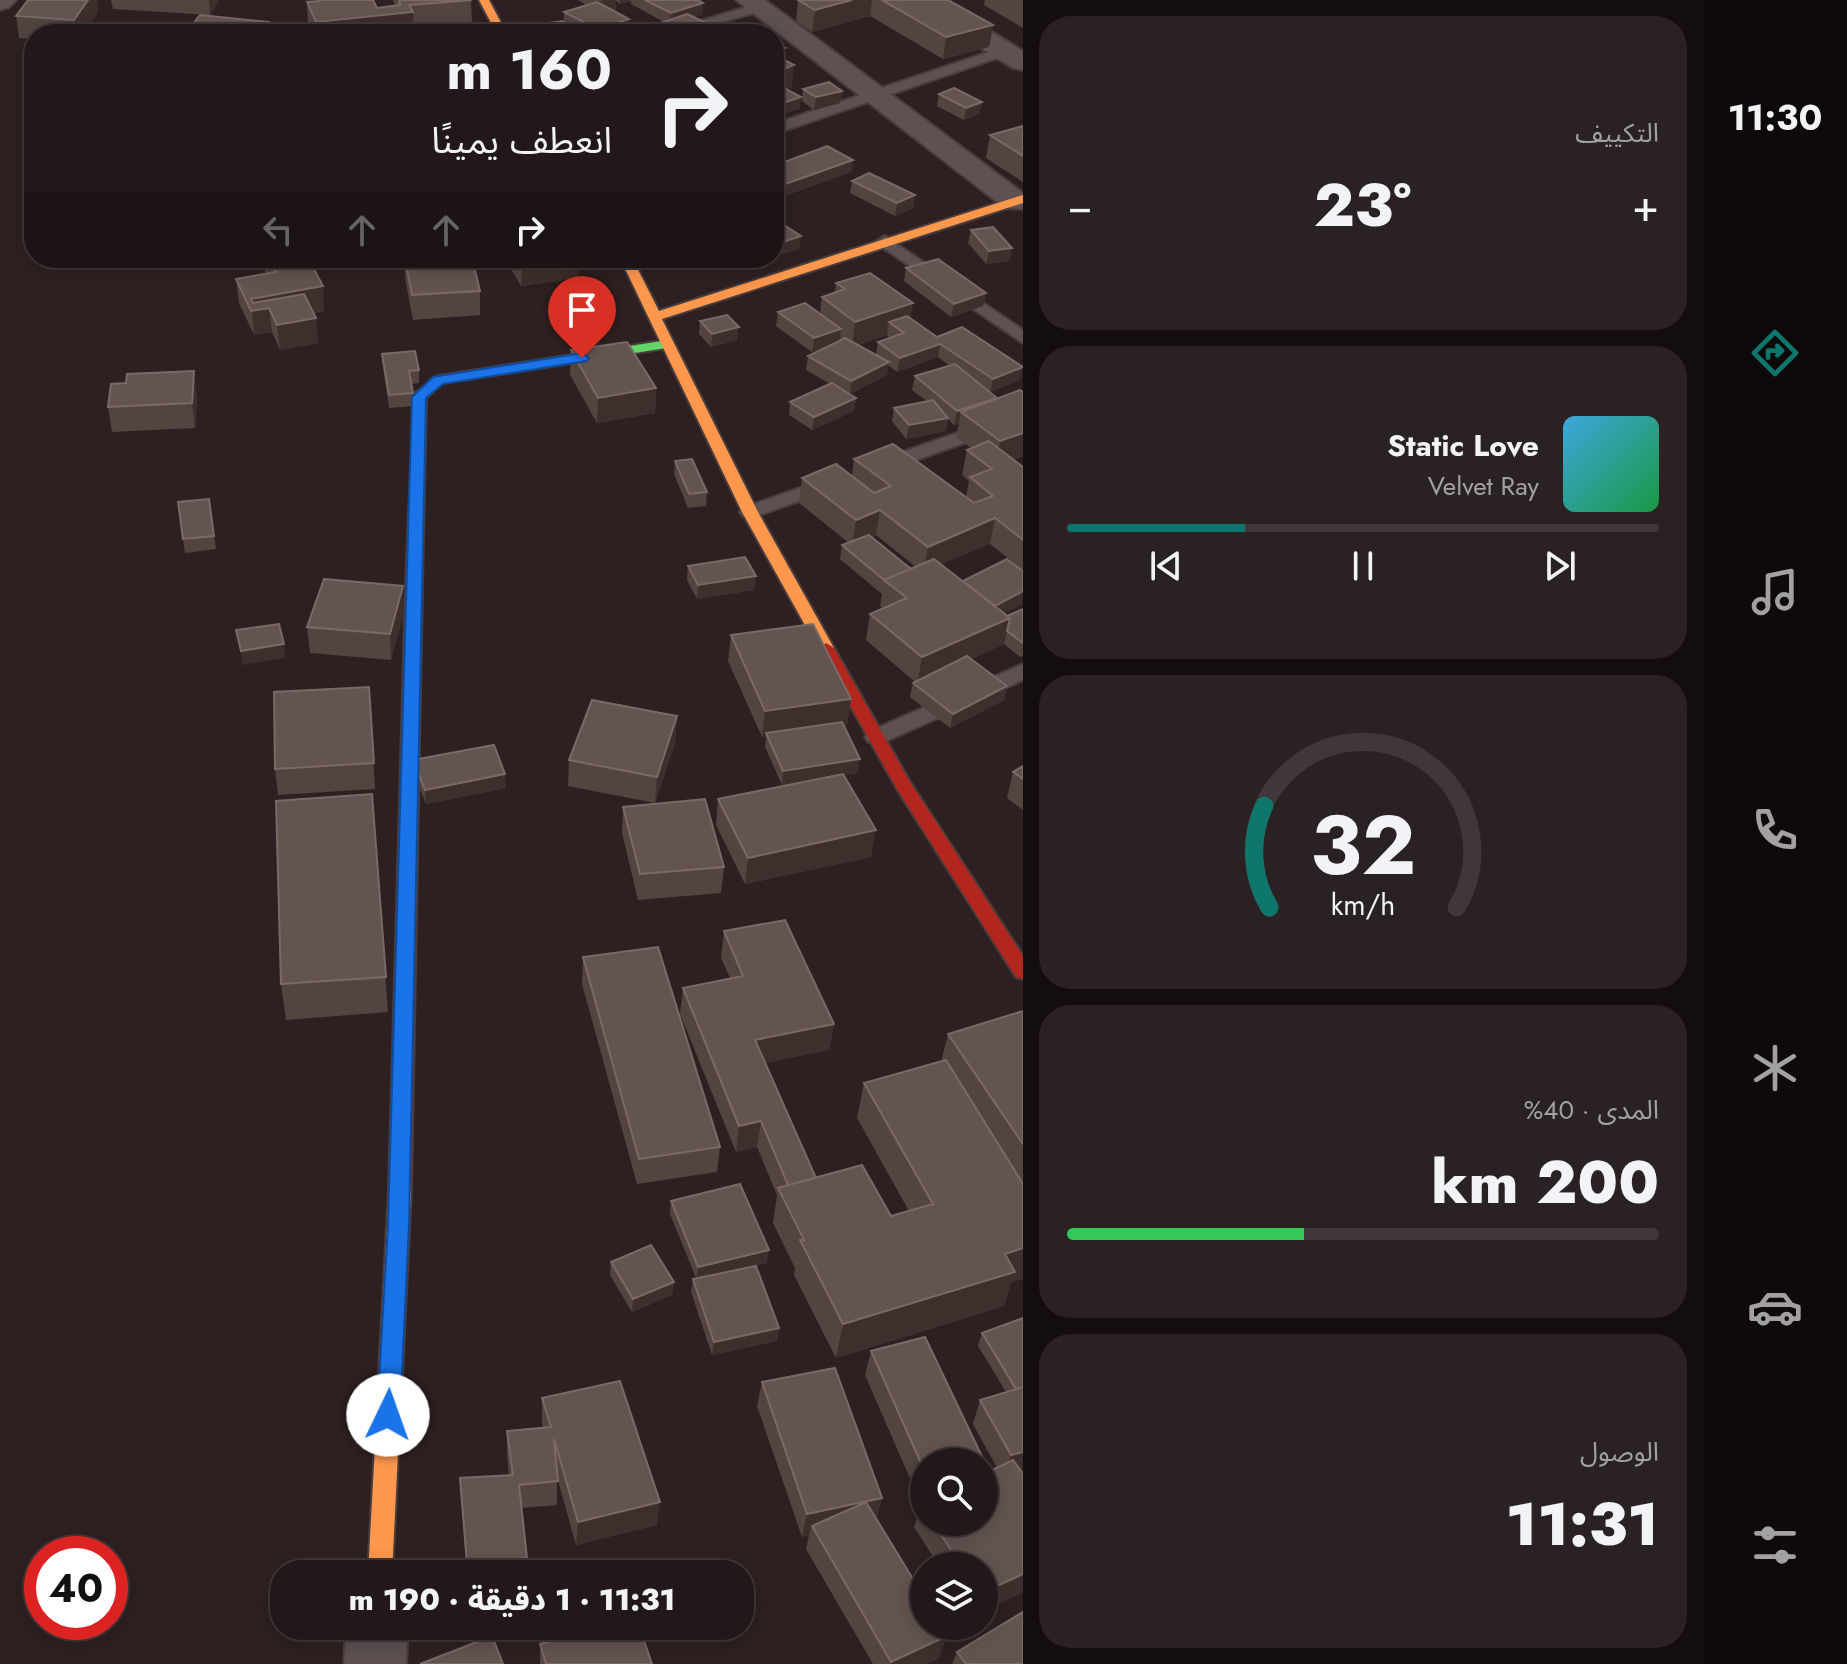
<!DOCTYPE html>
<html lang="ar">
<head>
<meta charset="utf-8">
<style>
  :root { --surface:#221819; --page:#2a2122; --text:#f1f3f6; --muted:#a2a0a2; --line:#3f3738; --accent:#0f766e }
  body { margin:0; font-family:Jost,"Noto Sans Arabic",sans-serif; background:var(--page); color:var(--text); direction:rtl; height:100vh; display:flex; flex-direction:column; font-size:30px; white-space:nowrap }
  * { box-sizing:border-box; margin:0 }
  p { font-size:26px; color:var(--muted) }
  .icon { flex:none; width:44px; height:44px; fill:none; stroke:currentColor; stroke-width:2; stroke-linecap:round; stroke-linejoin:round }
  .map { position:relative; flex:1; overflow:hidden; direction:ltr }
  .side { display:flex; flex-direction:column; gap:16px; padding:16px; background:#130d0e; width:680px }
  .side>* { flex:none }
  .hud { position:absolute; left:24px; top:24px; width:760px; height:244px; border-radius:32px; box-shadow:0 4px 20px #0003,0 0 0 2px var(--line); direction:rtl; background:#221819; color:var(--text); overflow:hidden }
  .tools { position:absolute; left:910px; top:1448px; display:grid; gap:16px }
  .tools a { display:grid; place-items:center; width:88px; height:88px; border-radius:50%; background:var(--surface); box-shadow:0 4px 20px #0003,0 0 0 2px var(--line); font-size:40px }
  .speed { position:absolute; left:24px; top:1536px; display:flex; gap:16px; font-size:40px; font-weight:700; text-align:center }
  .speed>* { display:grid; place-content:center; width:104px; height:104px; border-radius:50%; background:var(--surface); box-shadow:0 4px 20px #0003,0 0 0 2px var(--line); line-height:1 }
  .speed .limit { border:12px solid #d22; background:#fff; color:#111 }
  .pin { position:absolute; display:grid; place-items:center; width:68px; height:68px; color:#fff; margin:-82px -34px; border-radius:50% 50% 50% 0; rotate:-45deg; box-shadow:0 0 8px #0007 }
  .pin .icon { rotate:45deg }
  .me { position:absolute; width:88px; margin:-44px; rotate:3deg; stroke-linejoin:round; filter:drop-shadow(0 0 6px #0008) }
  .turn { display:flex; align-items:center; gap:28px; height:168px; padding:0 40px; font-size:36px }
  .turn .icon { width:104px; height:104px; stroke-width:2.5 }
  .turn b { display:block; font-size:56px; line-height:68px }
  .lanes { display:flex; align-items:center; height:76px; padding:0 40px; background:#0003; justify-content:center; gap:40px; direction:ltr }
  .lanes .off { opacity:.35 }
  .big { font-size:60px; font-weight:800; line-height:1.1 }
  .side .tile { flex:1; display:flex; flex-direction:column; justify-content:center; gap:12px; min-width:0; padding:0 28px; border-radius:32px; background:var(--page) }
  .side .dial { align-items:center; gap:0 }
  .dial svg { height:208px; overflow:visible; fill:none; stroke:var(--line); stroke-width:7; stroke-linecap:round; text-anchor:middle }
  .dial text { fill:var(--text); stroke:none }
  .song { display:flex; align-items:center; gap:24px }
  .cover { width:96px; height:96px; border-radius:12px; background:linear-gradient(135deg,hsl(200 70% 55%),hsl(140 70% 35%)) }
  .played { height:8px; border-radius:4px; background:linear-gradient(90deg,var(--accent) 30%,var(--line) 30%) }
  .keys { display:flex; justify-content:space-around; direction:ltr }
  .heat { display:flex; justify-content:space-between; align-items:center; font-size:44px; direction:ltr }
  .charge { height:12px; border-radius:6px; background:linear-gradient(90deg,#34c759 40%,var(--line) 0) }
  .trip { position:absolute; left:270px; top:1560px; width:484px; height:80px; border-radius:32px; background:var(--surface); box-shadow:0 4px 20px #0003,0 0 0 2px var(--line); font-weight:800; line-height:80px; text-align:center; direction:rtl }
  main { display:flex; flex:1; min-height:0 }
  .tabs { display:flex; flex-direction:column; width:144px; justify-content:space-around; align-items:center; background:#0e0a0a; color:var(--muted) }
  .tabs .icon { width:56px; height:56px }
  .tabs .on { color:var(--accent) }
  .tabs b { font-size:36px; color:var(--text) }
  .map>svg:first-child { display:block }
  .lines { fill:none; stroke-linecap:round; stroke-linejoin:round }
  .lane-casing { stroke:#483c3d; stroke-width:4 }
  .street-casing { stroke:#483c3d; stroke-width:4 }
  .fast-casing { stroke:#483c3d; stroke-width:4 }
  .slow-casing { stroke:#483c3d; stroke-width:4 }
  .jam-casing { stroke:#483c3d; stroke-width:4 }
  .lane { fill:#5d5152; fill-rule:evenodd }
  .street { fill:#5d5152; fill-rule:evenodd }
  .fast { fill:#63d668; fill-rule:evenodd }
  .slow { fill:#ff974d; fill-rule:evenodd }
  .jam { fill:#b3261e; fill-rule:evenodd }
  .wall { fill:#544440; fill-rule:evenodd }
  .shaded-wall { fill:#3e2f2c }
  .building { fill:#645450; stroke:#7a6966; stroke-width:2 }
  .route { fill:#1a73e8; stroke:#114b97; stroke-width:2 }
</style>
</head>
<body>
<main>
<nav class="tabs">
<b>11:30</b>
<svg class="icon on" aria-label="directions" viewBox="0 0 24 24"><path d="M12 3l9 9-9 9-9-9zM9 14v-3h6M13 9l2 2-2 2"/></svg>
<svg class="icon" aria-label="music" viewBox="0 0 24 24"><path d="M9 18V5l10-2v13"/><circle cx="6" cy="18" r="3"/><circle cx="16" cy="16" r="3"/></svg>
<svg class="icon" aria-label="phone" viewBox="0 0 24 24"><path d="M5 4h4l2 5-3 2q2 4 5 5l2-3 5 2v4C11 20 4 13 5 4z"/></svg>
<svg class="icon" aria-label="climate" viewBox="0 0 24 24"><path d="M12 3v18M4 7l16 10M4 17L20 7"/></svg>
<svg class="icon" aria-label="car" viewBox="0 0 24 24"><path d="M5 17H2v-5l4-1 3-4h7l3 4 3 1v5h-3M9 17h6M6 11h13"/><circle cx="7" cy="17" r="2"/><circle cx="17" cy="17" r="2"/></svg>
<svg class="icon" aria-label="filters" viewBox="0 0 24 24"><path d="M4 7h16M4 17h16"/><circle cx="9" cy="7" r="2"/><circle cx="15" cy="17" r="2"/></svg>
</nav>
<section class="side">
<div class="tile"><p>التكييف</p>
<div class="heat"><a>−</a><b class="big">23°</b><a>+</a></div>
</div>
<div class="tile">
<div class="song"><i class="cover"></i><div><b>Static Love</b><p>Velvet Ray</p></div></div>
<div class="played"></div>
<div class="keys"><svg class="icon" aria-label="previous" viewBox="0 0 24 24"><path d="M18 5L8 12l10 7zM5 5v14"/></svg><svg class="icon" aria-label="pause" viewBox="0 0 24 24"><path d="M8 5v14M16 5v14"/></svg><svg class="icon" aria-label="next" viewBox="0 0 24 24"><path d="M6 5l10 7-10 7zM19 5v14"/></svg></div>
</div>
<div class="tile dial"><svg viewBox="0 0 100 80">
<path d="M14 69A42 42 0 1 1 86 69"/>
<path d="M14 69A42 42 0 0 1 12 30" stroke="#0f766e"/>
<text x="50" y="56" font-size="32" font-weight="700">32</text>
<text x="50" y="72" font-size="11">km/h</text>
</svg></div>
<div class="tile"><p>المدى · 40%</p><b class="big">200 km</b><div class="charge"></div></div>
<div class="tile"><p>الوصول</p><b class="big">11:31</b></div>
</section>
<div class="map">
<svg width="1023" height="1664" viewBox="0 0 1023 1664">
  <rect width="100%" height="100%" fill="#2e2021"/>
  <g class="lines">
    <defs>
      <path id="lane" d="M760 3 767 7 765 10 680 34H657Z
        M1004 47 1011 51 1009 54 774 134V124Z
        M885 236 1023 330V343L879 245 877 241Z
        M1023 410V422L888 470H874L871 466 874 462Z
        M831 477 838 479 841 483 838 487 757 516H743L740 512 743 508Z
        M1023 664V680L884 742H868L865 737 868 732Z"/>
      <path id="street" d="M0 0H16L9 7 0 10Z
        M736 0H765L1023 193V209L1005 208Z
        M908 0H939L1023 51V70L1013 68 912 5Z
        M346 1626H408L406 1664H344Z"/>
      <path id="fast" d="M668 340 673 341V347L442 383 426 398 422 585 420 588H408L406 585 414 394 438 376Z"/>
      <path id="slow" d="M479 0H489L507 34H497Z
        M1023 195V203L662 319 758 512 834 648 832 652H820L742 512 620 258H632L659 311Z
        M400 1181 408 1184 411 1190 392 1574H368L389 1190 392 1184Z"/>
      <path id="jam" d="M414 580 422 585 411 1190 408 1196 400 1199 392 1196 389 1190 406 585Z
        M826 643 834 648 910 782 1023 956V979L1016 977 897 789 818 648Z"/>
    </defs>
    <use href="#lane" class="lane-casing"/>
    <use href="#street" class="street-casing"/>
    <use href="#fast" class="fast-casing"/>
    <use href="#slow" class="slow-casing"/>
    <use href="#jam" class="jam-casing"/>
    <use href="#lane" class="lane"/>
    <use href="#street" class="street"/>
    <use href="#fast" class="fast"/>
    <use href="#slow" class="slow"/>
    <use href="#jam" class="jam"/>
  </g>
  <path class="wall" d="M28 0H97L98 12 83 34H34V39L19 38 16 16Z
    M111 0H219L210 15 113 9Z
    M315 0H373L377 8 395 6 393 0H471L472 22 413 26 414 34H284L310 28 308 24 307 2H315Z
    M578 0H698L703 3V14L694 17 730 34H658V24L664 22 631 4V1L620 4 616 1V9L612 10 629 19V30L618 34H583L567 25 574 34H541V24L564 22V12L586 5Z
    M798 0H948L993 25 989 47 943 59 870 16 812 32 796 21Z
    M985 0H1023V28L984 5Z
    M803 89 842 91 840 103 814 110 802 101Z
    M939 94 982 102 979 114 964 120 937 106Z
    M1023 126V182L986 158 990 135Z
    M852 181 915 195 913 208 895 216 850 193Z
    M971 230 1012 248 1009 261 986 264 968 243Z
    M263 258H324L308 259 324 311 314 313 318 343 280 350 272 332 254 335 239 303 236 279 266 274 264 269Z
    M405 258H472L480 291V315L413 320 405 278Z
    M505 258H579L578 278 521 286Z
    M906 268 983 306 951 317 904 281Z
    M836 283 910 318 937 337 1020 380 990 392 997 398 1023 392V456L1013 460 1023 467V570L990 544 941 564 963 581 1023 604 1004 613 1007 616 1023 609V656L1020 657 1004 644 971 659 1007 686 1004 700 950 728 910 697 913 683 915 682 866 640 870 614 883 608 880 606 882 594 840 559 842 545 849 543 799 503 802 478 852 476 854 459 966 497 969 481 962 475 967 450 971 448 956 437 959 423 954 425 948 419 946 431 906 439 892 421 894 408 927 401 912 390 915 376 950 366 938 357 897 372 888 365 887 375 850 394 856 398 854 411 812 430 789 415 790 402 830 384 806 370 808 356 832 344 812 352 776 326 778 312 820 313 822 297 835 292ZM887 335 890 338 878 342 876 355 858 345ZM876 535 916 567 911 569 872 537Z
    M700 321 737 340 711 347 699 334Z
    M571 350 656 388 655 413 597 423 570 375Z
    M382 354 419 370V383L411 384 413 406 389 408 383 367Z
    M197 396 195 428 112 432 108 407Z
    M675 461 707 492 706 506 688 508 674 474Z
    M209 499 216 549 185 553 178 502Z
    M688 566 754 590 697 599 687 580Z
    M404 612 391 660 310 653 307 627Z
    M731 635 851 699 847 725 843 726 858 773 844 775 871 857 745 884 716 825 718 799 807 781 782 785 765 747 766 737H762L728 661Z
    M369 687 375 789 278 795 275 769Z
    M677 716 675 743 655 803 568 786 569 760Z
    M413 760 506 788 426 804 414 774Z
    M1023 766V810L1007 798 1013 772Z
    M372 794 388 1012 286 1020 281 984Z
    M623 807 724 867 721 893 638 900 622 833Z
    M724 931 834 1024 829 1050 765 1063 816 1178 891 1216 909 1211 857 1118 864 1083 941 1062 948 1034 1023 1011V1279L1011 1282 1004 1306 836 1358 794 1275 795 1268 773 1223 777 1195 757 1147 736 1152 680 1014 683 988 730 978 721 958Z
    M583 957 720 1147 717 1172 637 1184 582 984Z
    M671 1201 767 1263 742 1269 779 1328 777 1341 712 1355 691 1292 693 1279 696 1278 670 1214Z
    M611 1262 674 1282 672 1295 632 1312 610 1275Z
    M1023 1318V1592L984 1611V1566H939L914 1527 921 1504 865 1375 871 1351 987 1467 985 1474 997 1468 973 1424 980 1400 1006 1392 978 1346 982 1333ZM924 1462 984 1522H924Z
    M762 1382 882 1498 876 1519 939 1658 926 1664H873L806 1549 809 1535 802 1537 757 1406Z
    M542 1398 657 1525 576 1545 557 1477V1505L521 1508 527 1558V1574H467L460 1478 509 1475 507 1455V1431L543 1428 542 1423Z
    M540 1644 652 1664H540Z
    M957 1652 1023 1664H952Z"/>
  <path class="shaded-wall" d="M88 0H97L98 12 83 34H76L74 20Z
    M209 0H219L210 15Z
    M604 0H616V9L596 13 597 2Z
    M620 0H631L620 4Z
    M852 0H872L870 16 812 32 815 10Z
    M703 3V14L670 25 671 13Z
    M413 12 414 34H317L316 22Z
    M629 19V30L618 34H597V29Z
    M269 22 270 34H260Z
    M993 25 989 47 943 59 946 37Z
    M785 48 784 60 774 64V52Z
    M794 65 792 87 774 94V73Z
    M842 91 840 103 814 110 816 97Z
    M801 97 800 109 774 117V106Z
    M982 102 979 114 964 120 966 108Z
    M853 160 852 172 774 200V188Z
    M915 195 913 208 895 216 897 203Z
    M801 236 800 249 774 257V245Z
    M1012 248 1009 261 986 264 989 251Z
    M549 258H579L578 278 521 286 522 262Z
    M323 286 324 311 275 319 269 308 272 332 254 335 251 299Z
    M986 293 983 306 951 317 954 304Z
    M913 303 909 328 889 322 887 335 852 347 855 322Z
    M316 318 318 343 280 350 277 325Z
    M739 327 737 340 711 347 712 334Z
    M841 329 840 342 812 352 814 338Z
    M940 344 938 357 897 372 900 358Z
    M889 362 887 375 850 394 851 381Z
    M1023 367 1020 380 990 392 993 379Z
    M194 371 197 396 195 428 192 403Z
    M656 388 655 413 597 423 598 398Z
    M856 398 854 411 812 430 814 417Z
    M998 399 961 412 959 423 954 425 957 411Z
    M948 418 946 431 906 439 909 425Z
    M1023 433V456L995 466 1000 441Z
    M880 510 876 535 852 546 856 520Z
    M995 518 990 544 923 572 928 547Z
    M756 576 754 590 697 599 698 585Z
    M403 586 404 612 391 660 390 634Z
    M1023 591V604L992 619 995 606Z
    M1010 618 1004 644 917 684 922 657Z
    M284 644 285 658 242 665 241 651Z
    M1007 686 1004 700 950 728 953 714Z
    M851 699 847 725 768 737 766 733V737H762L765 711Z
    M677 716 675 743 655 803 657 777Z
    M860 759 858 773 782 785 783 771Z
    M505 774 506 788 426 804 425 790Z
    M876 830 871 857 745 884 748 858Z
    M834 1024 829 1050 751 1066 755 1040Z
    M761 1121 757 1147 736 1152 739 1126Z
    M1023 1248V1279L1011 1282 1004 1306 836 1358 843 1324 1005 1254Z
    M769 1250 767 1263 696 1280 698 1267Z
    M674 1282 672 1295 632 1312 633 1299Z
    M779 1328 777 1341 712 1355 714 1342Z
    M1023 1452V1473L1003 1479 1011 1455Z
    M882 1498 876 1521 812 1526 809 1535 802 1537 807 1514Z
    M660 1502 657 1525 576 1545 578 1522Z
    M1023 1574V1592L984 1611V1592Z
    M947 1636 939 1658 926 1664H891V1662Z"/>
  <path class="building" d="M28 0H88L74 20 16 16Z
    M319 0H373L377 8 400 5 399 0H472L409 5 413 12 316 22 307 2 319 1Z
    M645 0H698L703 3 671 13Z
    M798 0H852L815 10Z
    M882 0H948L993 25 946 37Z
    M597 2 629 19 597 29 564 12Z
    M687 14 730 34H679L658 24Z
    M200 15 269 22 260 34H185Z
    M563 21 574 34H550L541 24Z
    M290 26 315 29 312 34H284Z
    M774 43 785 48 774 52Z
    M774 55 794 65 774 73Z
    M829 82 842 91 816 97 803 89Z
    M954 88 982 102 966 108 939 94Z
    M786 89 801 97 774 106V93Z
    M1023 126V156L990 135Z
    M827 146 853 160 774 188V166Z
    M869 173 915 195 897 203 852 181Z
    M781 223 801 236 774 245V226Z
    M993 227 1012 248 989 251 971 230Z
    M268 258H308L323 286 251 299 253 303 304 294 316 318 277 325 269 308 251 311 236 279 276 272Z
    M405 258H472L480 291 412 295Z
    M519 258H549L522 262Z
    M938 259 986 293 954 304 906 268Z
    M870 273 913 303 855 322 822 297 845 289 836 283Z
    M805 303 841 329 814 338 778 312Z
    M727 315 739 327 712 334 700 321Z
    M907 316 937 337 962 327 1023 367 993 379 940 344 900 358 878 342 904 333 889 322Z
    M845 338 889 362 851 381 808 356Z
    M627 342 656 388 598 398 571 350Z
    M415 351 419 370 409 371 413 393 389 395 382 354Z
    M955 364 997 398 957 411 915 376Z
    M194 371 192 403 108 407 111 384 126 383 127 374Z
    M832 383 856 398 814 417 790 402Z
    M1020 390 1023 392V433L1000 441 961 412Z
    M933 400 948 418 909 425 894 408Z
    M989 441 1023 467V540L995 518 928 547 880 510 856 520 802 478 836 464 874 493 891 486 854 459 893 444 974 503 993 496 970 477 992 469 967 450Z
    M692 459 707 492 689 494 675 461Z
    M209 499 214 536 183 539 178 502Z
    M869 535 911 569 884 580 890 585 842 545Z
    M745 557 756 576 698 585 688 566Z
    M934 559 1010 618 922 657 870 614 907 598 884 580Z
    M1007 559 1023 571V591L995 606 963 581Z
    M324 579 403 586 390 634 307 627Z
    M1023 609V643L1007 631 1010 618 1007 616Z
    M279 624 284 644 241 651 236 630Z
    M813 624 851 699 765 711 731 635Z
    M967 656 1007 686 953 714 913 683Z
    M369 687 374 763 275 769 274 692Z
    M592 700 677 716 657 777 569 760Z
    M842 722 860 759 783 771 766 733Z
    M494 745 505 774 425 790 413 760Z
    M1023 766V779L1013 772Z
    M843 774 876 830 748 858 718 799Z
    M372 794 386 977 281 984 276 801Z
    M705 799 724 867 640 874 623 807Z
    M785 920 834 1024 755 1040 816 1178 788 1185 761 1121 739 1126 683 988 743 976 724 931Z
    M658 947 720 1147 639 1159 583 957Z
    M1023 1011V1144L948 1034Z
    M946 1060 1023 1184V1248L1005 1254 1015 1272 843 1324 800 1240H804L778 1188 862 1165 891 1216 933 1204 864 1083Z
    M740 1184 769 1250 698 1267 671 1201Z
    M651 1245 674 1282 633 1299 611 1262Z
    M756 1266 779 1328 714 1342 693 1279Z
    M1023 1318V1387L1016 1389 982 1333Z
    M925 1337 987 1467 984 1468V1462H924V1470L871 1351Z
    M835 1368 882 1498 807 1514 762 1382Z
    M620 1381 660 1502 578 1522 554 1439 558 1481 519 1485 527 1558 467 1564 460 1478 513 1475 507 1431 551 1427 542 1398Z
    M1023 1387V1452L1011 1455 980 1400Z
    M1013 1460 1023 1474V1574L984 1592V1566H961L933 1522H984V1474Z
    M866 1502 924 1597V1626H941L947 1636 891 1662 812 1526Z
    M1023 1612V1664H966L957 1652Z
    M605 1626H639L652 1664H546L540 1644Z
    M492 1636 503 1664H420Z"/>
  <path class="route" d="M582 353 589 358 587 361 443 384 426 398 409 1224 400 1415 397 1423 388 1426 380 1423 377 1415 388 1224 412 397 433 377Z"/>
</svg>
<div class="tools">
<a><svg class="icon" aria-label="search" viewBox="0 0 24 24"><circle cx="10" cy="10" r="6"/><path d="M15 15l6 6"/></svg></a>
<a><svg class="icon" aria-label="layers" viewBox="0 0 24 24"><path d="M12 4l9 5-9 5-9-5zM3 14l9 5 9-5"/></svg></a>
</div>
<div class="speed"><div class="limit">40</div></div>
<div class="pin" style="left:582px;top:358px;background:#d93025"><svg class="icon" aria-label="arrive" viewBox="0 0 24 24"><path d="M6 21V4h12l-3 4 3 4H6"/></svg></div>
<svg class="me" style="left:388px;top:1415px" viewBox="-20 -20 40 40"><circle r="19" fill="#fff"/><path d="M0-13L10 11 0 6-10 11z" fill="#1a73e8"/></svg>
<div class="trip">11:31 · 1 دقيقة · 190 m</div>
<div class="hud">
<div class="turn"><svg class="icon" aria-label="right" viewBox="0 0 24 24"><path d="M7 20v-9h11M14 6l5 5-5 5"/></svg><div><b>160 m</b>انعطف يمينًا</div></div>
<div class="lanes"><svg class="icon off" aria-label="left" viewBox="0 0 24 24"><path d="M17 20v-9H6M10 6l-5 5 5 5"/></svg><svg class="icon off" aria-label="ahead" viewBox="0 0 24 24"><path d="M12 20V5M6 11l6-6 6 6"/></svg><svg class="icon off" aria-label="ahead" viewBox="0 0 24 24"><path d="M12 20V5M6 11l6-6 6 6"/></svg><svg class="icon" aria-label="right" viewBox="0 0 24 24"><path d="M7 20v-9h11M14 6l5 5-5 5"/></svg></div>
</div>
</div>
</main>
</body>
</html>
